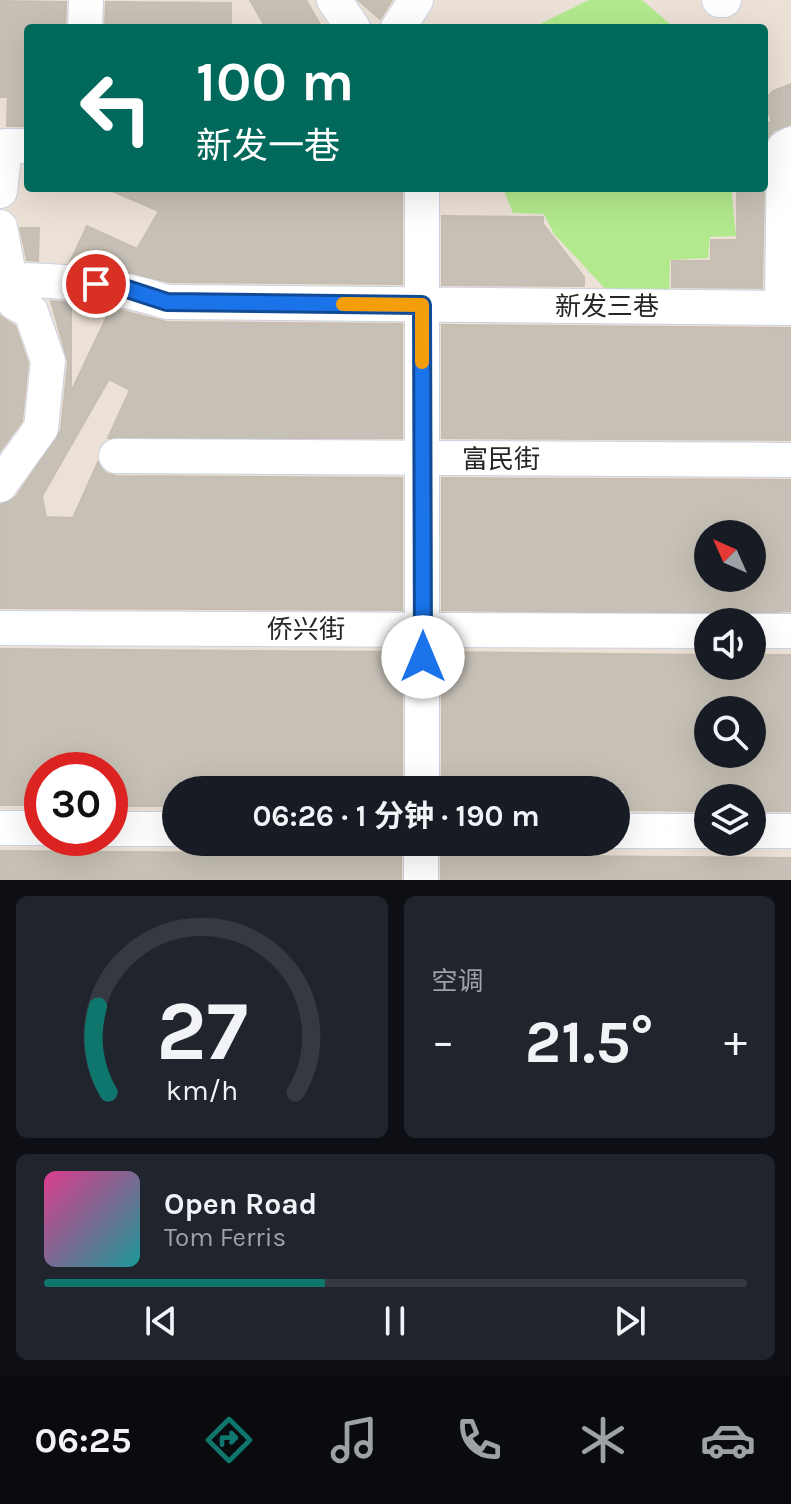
<!DOCTYPE html>
<html lang="zh">
<head>
<meta charset="utf-8">
<style>
  :root { --surface:#171b24; --page:#20242c; --text:#f1f3f6; --muted:#9ea1a6; --line:#363941; --accent:#0f766e }
  body { margin:0; font-family:Karla,"Noto Sans SC",sans-serif; background:var(--page); color:var(--text); height:100vh; display:flex; flex-direction:column; font-size:30px; white-space:nowrap }
  * { box-sizing:border-box; margin:0 }
  p { font-size:26px; color:var(--muted) }
  .icon { flex:none; width:44px; height:44px; fill:none; stroke:currentColor; stroke-width:2; stroke-linecap:round; stroke-linejoin:round }
  .map { position:relative; height:880px; overflow:hidden }
  .drawer { display:flex; flex-direction:column; gap:16px; padding:16px; background:#0d0f14; flex:1 }
  .drawer>* { flex:none }
  .guide { position:absolute; left:24px; top:24px; width:744px; height:168px; border-radius:8px; box-shadow:0 8px 32px #0002; background:#00695c; color:#fff; overflow:hidden }
  .needle { width:52px; rotate:315deg }
  .controls { position:absolute; left:694px; top:520px; display:grid; gap:16px }
  .controls a { display:grid; place-items:center; width:72px; height:72px; border-radius:50%; background:var(--surface); box-shadow:0 8px 32px #0002; font-size:40px }
  .speed { position:absolute; left:24px; top:752px; display:flex; gap:16px; font-size:40px; font-weight:700; text-align:center }
  .speed>* { display:grid; place-content:center; width:104px; height:104px; border-radius:50%; background:var(--surface); box-shadow:0 8px 32px #0002; line-height:1 }
  .speed .limit { border:12px solid #d22; background:#fff; color:#111 }
  .pin { position:absolute; display:grid; place-items:center; width:68px; height:68px; color:#fff; margin:-34px; border:4px solid #fff; border-radius:50%; box-shadow:0 2px 8px #0007 }
  .me { position:absolute; width:88px; margin:-44px; rotate:0deg; stroke-linejoin:round; filter:drop-shadow(0 0 6px #0008) }
  .turn { display:flex; align-items:center; gap:28px; height:168px; padding:0 40px; font-size:36px }
  .turn .icon { width:104px; height:104px; stroke-width:2.5 }
  .turn b { display:block; font-size:56px; line-height:68px }
  .big { font-size:60px; font-weight:700; line-height:1.1 }
  .drawer .widget { flex:1; display:flex; flex-direction:column; justify-content:center; gap:12px; min-width:0; padding:0 28px; border-radius:12px; background:var(--page) }
  .drawer .dial { align-items:center; gap:0 }
  .dial svg { height:208px; overflow:visible; fill:none; stroke:var(--line); stroke-width:7; stroke-linecap:round; text-anchor:middle }
  .dial text { fill:var(--text); stroke:none }
  .song { display:flex; align-items:center; gap:24px }
  .cover { width:96px; height:96px; border-radius:12px; background:linear-gradient(135deg,hsl(330 70% 55%),hsl(180 70% 35%)) }
  .played { height:8px; border-radius:4px; background:linear-gradient(90deg,var(--accent) 40%,var(--line) 40%) }
  .keys { display:flex; justify-content:space-around; direction:ltr }
  .heat { display:flex; justify-content:space-between; align-items:center; font-size:44px; direction:ltr }
  .drawer .tiles { flex:1; display:grid; gap:16px; grid-template-columns:1fr 1fr }
  .widget:last-child { grid-column:span 2 }
  .trip { position:absolute; left:162px; top:776px; width:468px; height:80px; border-radius:40px; background:var(--surface); box-shadow:0 8px 32px #0002; font-weight:700; line-height:80px; text-align:center }
  .dock { display:flex; height:128px; justify-content:space-around; align-items:center; background:#090b0e; color:var(--muted) }
  .dock .icon { width:56px; height:56px }
  .dock .on { color:var(--accent) }
  .dock b { font-size:36px; color:var(--text) }
  .map>svg:first-child { display:block }
  .green { fill:#b2e98d }
  .building { fill:#c6c0b6; stroke:#c7beb1; stroke-width:2; fill-rule:evenodd }
  .lines { fill:none; stroke-linecap:round; stroke-linejoin:round }
  .minor-casing { stroke:#ccd2e2; stroke-width:36 }
  .minor { stroke:#fff; stroke-width:34 }
  .route-casing { stroke:#114b97; stroke-width:20 }
  .route { stroke:#1a73e8; stroke-width:14 }
  .slow { stroke:#f59e0b; stroke-width:14 }
  .labels { text-anchor:middle; dominant-baseline:central; stroke-width:8; stroke-linejoin:round; paint-order:stroke }
  .street-label { font-size:26px; fill:#272727; stroke:#fff }
</style>
</head>
<body>
<div class="map">
<svg width="791" height="880" viewBox="0 0 791 880">
  <rect width="100%" height="100%" fill="#ece1d7"/>
  <path class="green" d="M589 0H642L675 28H540L542 23Z
    M507 188H731L736 236 710 237 708 258 670 260 669 297 612 296 554 234 544 214 513 213 504 191Z"/>
  <path class="building" d="M250 0H306L322 28H266Z
    M358 0H392L380 19Z
    M0 1 66 2 65 28H28V126H7L8 97H0Z
    M106 2 231 3V28H105Z
    M791 84V124L773 131 764 145V123L772 122 764 101 773 91Z
    M105 188H402V284L170 282 70 262 87 226 137 249 159 211Z
    M737 188H764L762 288 672 287V261H711V240H737Z
    M442 216 543 217V224L584 277V286L442 285Z
    M20 228H39L38 261 27 260Z
    M51 301 71 303V392L111 308 167 322 402 324V438H108L130 390 109 379 42 496 46 517 73 518 98 462 105 473 116 476 402 478V610L0 608V505L16 497 61 430 68 362Z
    M0 316 15 326 28 363 22 421 0 451Z
    M442 325 791 328V440L442 438Z
    M442 478 791 480V611L742 614 442 610ZM708 534H752V578H708Z
    M0 649 402 652V790H176V806H110V770H42V805H0Z
    M442 652 708 655V666H752V655H791V811H752V798H708V811L625 810V790H442ZM708 710H752V754H708Z
    M0 851 401 854V880H0Z
    M441 855 791 858V880H441Z"/>
  <g class="lines">
    <defs>
      <path id="minor" d="M334 0 353 28
        M719 0H724
        M85 28 86 0
        M398 28 416 0
        M422 188V790
        M0 191 5 146H28
        M0 227 14 302 31 312 48 361 41 428 0 485
        M10 280C66 280 114 285 167 302L791 308
        M782 308 784 148 791 144
        M116 456 791 460
        M0 628 708 631
        M752 631H791
        M0 828H42
        M110 829H176
        M616 831H708
        M752 831H791
        M421 880V842"/>
    </defs>
    <use href="#minor" class="minor-casing"/>
    <use href="#minor" class="minor"/>
  </g>
  <g class="lines">
    <defs>
      <path id="route" d="M96 284 121 287 167 302 422 305 423 657"/>
    </defs>
    <use href="#route" class="route-casing"/>
    <use href="#route" class="route"/>
    <path class="slow" d="M343 304 422 305V362"/>
  </g>
  <g class="labels">
    <g class="street-label">
      <text x="607" y="306">新发三巷</text>
      <text x="501" y="459">富民街</text>
      <text x="306" y="629">侨兴街</text>
    </g>
  </g>
</svg>
<div class="controls">
<a><svg class="needle" viewBox="-14 -14 28 28"><path d="M0-13l5 13h-10z" fill="#e53935"/><path d="M0 13l5-13h-10z" fill="#9ea1a6"/></svg></a>
<a><svg class="icon" aria-label="sound" viewBox="0 0 24 24"><path d="M4 9h4l5-4v14l-5-4H4zM17 9q2 3 0 6"/></svg></a>
<a><svg class="icon" aria-label="search" viewBox="0 0 24 24"><circle cx="10" cy="10" r="6"/><path d="M15 15l6 6"/></svg></a>
<a><svg class="icon" aria-label="layers" viewBox="0 0 24 24"><path d="M12 4l9 5-9 5-9-5zM3 14l9 5 9-5"/></svg></a>
</div>
<div class="speed"><div class="limit">30</div></div>
<div class="pin" style="left:96px;top:284px;background:#d93025"><svg class="icon" aria-label="arrive" viewBox="0 0 24 24"><path d="M6 21V4h12l-3 4 3 4H6"/></svg></div>
<svg class="me" style="left:423px;top:657px" viewBox="-20 -20 40 40"><circle r="19" fill="#fff"/><path d="M0-13L10 11 0 6-10 11z" fill="#1a73e8"/></svg>
<div class="trip">06:26 · 1 分钟 · 190 m</div>
<div class="guide">
<div class="turn"><svg class="icon" aria-label="left" viewBox="0 0 24 24"><path d="M17 20v-9H6M10 6l-5 5 5 5"/></svg><div><b>100 m</b>新发一巷</div></div>
</div>
</div>
<section class="drawer">
<div class="tiles">
<div class="widget dial"><svg viewBox="0 0 100 80">
<path d="M14 69A42 42 0 1 1 86 69"/>
<path d="M14 69A42 42 0 0 1 10 36" stroke="#0f766e"/>
<text x="50" y="56" font-size="32" font-weight="700">27</text>
<text x="50" y="72" font-size="11">km/h</text>
</svg></div>
<div class="widget"><p>空调</p>
<div class="heat"><a>−</a><b class="big">21.5°</b><a>+</a></div>
</div>
<div class="widget">
<div class="song"><i class="cover"></i><div><b>Open Road</b><p>Tom Ferris</p></div></div>
<div class="played"></div>
<div class="keys"><svg class="icon" aria-label="previous" viewBox="0 0 24 24"><path d="M18 5L8 12l10 7zM5 5v14"/></svg><svg class="icon" aria-label="pause" viewBox="0 0 24 24"><path d="M8 5v14M16 5v14"/></svg><svg class="icon" aria-label="next" viewBox="0 0 24 24"><path d="M6 5l10 7-10 7zM19 5v14"/></svg></div>
</div>
</div>
</section>
<nav class="dock">
<b>06:25</b>
<svg class="icon on" aria-label="directions" viewBox="0 0 24 24"><path d="M12 3l9 9-9 9-9-9zM9 14v-3h6M13 9l2 2-2 2"/></svg>
<svg class="icon" aria-label="music" viewBox="0 0 24 24"><path d="M9 18V5l10-2v13"/><circle cx="6" cy="18" r="3"/><circle cx="16" cy="16" r="3"/></svg>
<svg class="icon" aria-label="phone" viewBox="0 0 24 24"><path d="M5 4h4l2 5-3 2q2 4 5 5l2-3 5 2v4C11 20 4 13 5 4z"/></svg>
<svg class="icon" aria-label="climate" viewBox="0 0 24 24"><path d="M12 3v18M4 7l16 10M4 17L20 7"/></svg>
<svg class="icon" aria-label="car" viewBox="0 0 24 24"><path d="M5 17H2v-5l4-1 3-4h7l3 4 3 1v5h-3M9 17h6M6 11h13"/><circle cx="7" cy="17" r="2"/><circle cx="17" cy="17" r="2"/></svg>
</nav>
</body>
</html>
